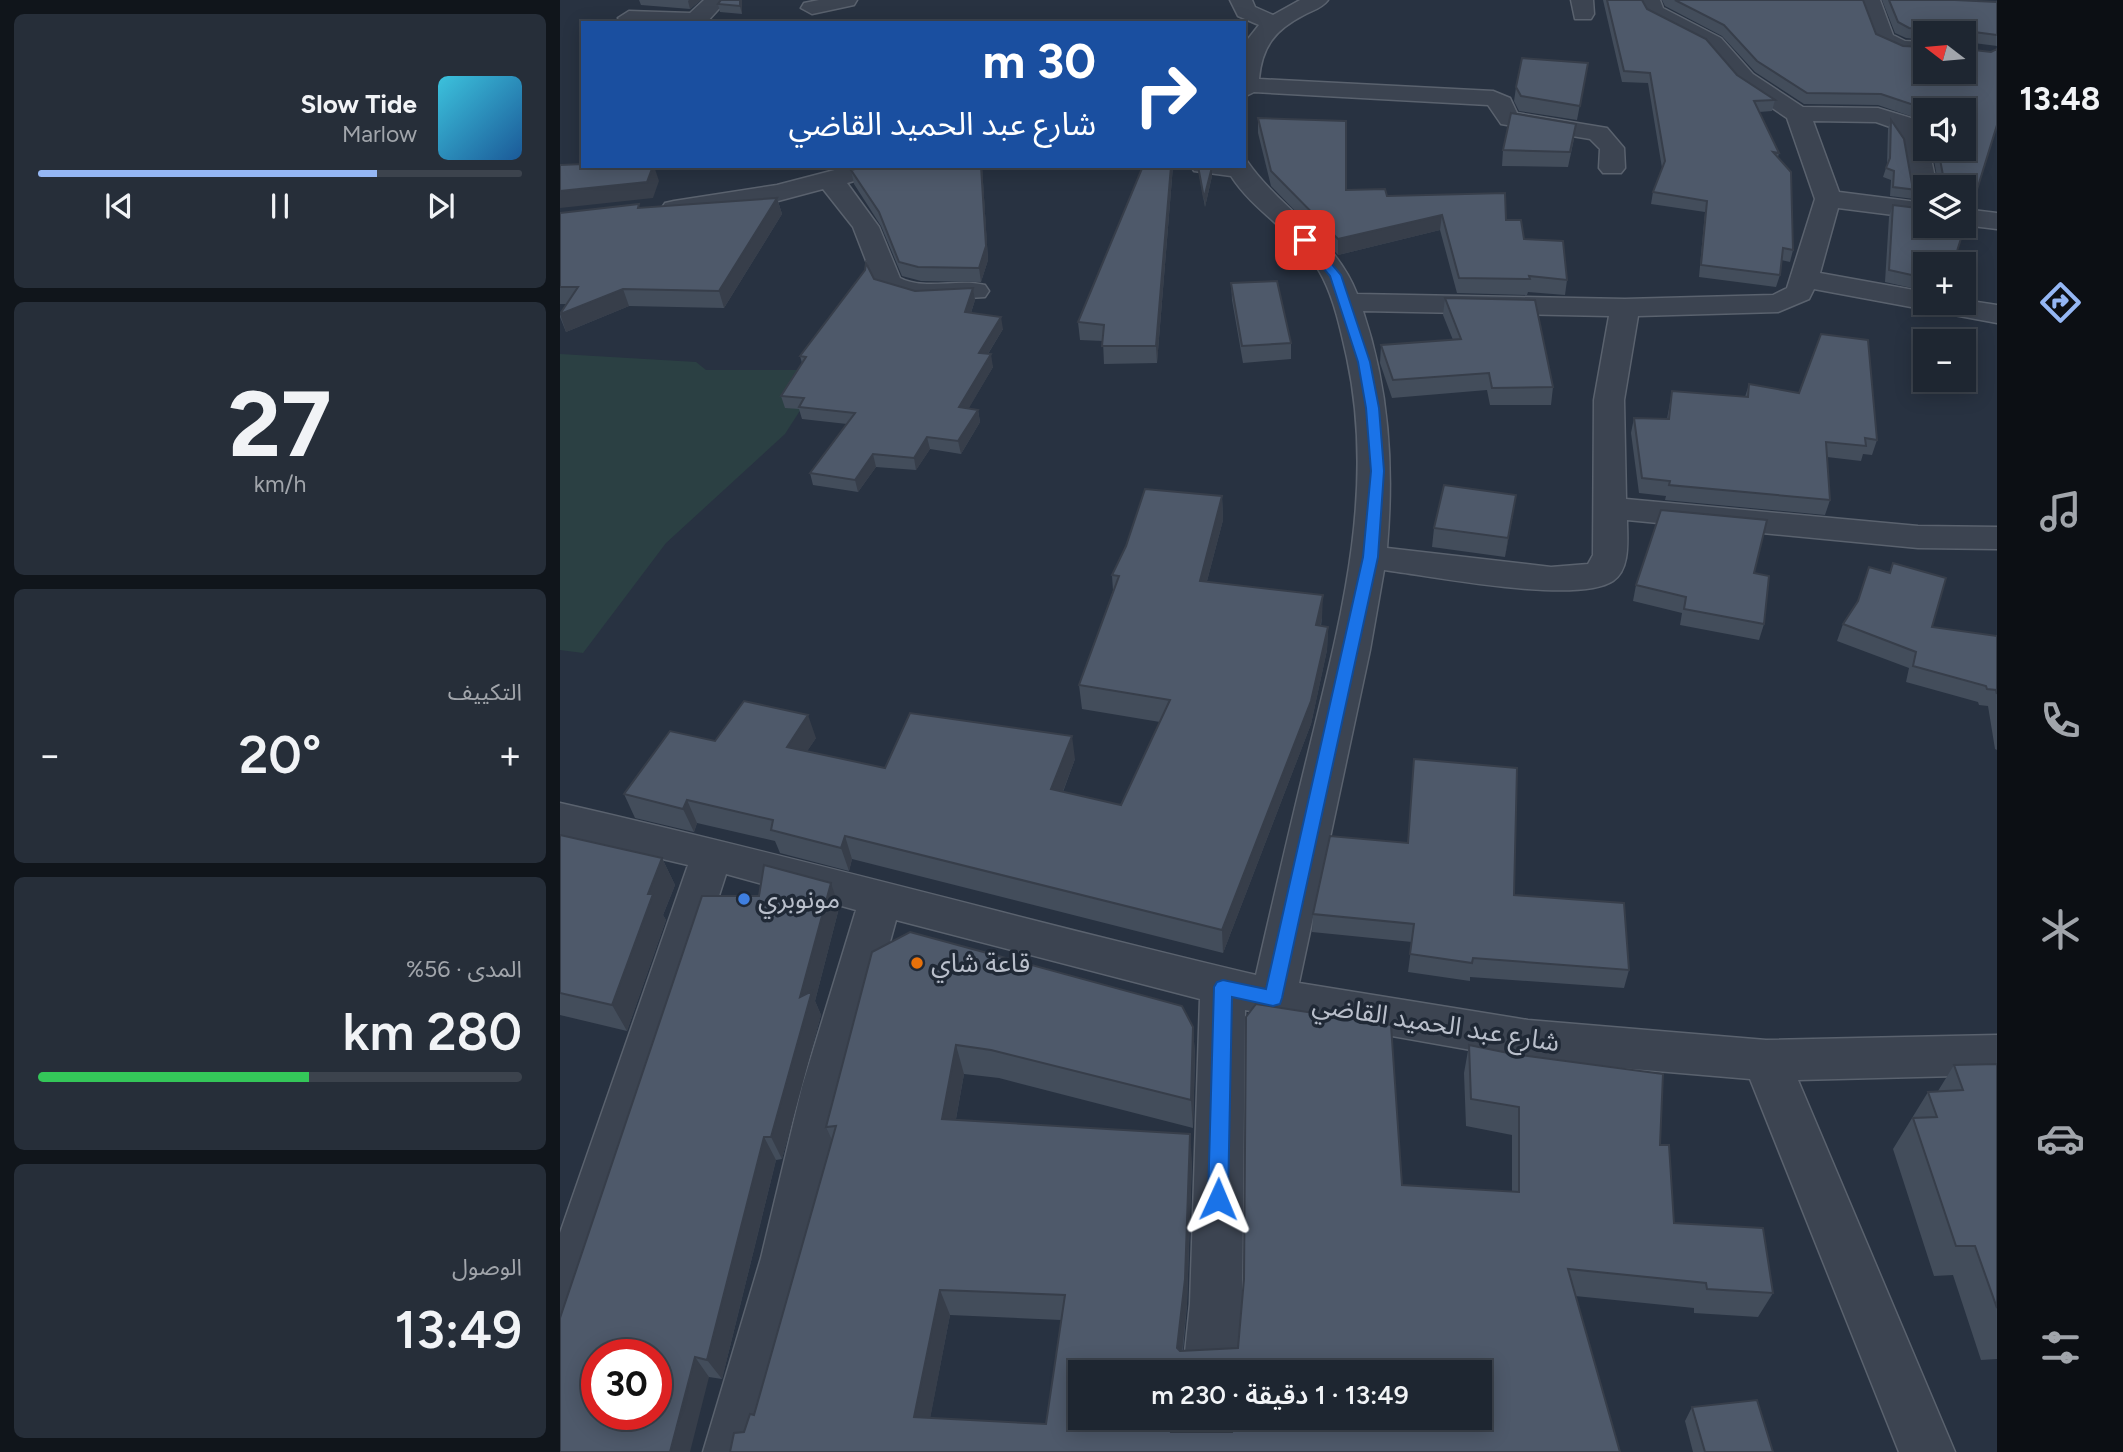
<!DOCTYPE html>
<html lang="ar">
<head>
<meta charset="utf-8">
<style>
  :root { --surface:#1e2631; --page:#262e39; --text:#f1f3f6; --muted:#a1a5ab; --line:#3c434d; --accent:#95b7f4 }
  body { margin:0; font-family:Figtree,"Noto Sans Arabic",sans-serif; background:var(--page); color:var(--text); direction:rtl; height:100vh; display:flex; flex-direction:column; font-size:26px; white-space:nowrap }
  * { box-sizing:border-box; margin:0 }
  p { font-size:23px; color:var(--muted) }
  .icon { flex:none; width:38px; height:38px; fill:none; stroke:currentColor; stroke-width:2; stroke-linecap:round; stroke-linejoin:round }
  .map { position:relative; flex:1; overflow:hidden; direction:ltr }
  .details { display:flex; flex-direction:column; gap:14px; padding:14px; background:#10151b; width:560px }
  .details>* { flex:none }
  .guide { position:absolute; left:21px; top:21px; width:665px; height:147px; border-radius:0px; box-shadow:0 4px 18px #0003,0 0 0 2px var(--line); direction:rtl; background:#1a4fa0; color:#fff; overflow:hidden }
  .needle { width:46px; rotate:286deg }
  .buttons { position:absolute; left:1353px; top:21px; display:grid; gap:14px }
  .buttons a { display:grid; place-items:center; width:63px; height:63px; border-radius:0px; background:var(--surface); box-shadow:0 4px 18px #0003,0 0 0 2px var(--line); font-size:35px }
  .speed { position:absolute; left:21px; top:1339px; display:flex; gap:14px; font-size:35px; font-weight:700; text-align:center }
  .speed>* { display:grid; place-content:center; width:91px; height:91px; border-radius:50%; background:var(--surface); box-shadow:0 4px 18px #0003,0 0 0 2px var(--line); line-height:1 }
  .speed .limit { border:10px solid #d22; background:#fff; color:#111 }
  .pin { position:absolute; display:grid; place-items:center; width:60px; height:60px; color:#fff; margin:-30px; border-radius:14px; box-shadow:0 4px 10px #0006 }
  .me { position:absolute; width:77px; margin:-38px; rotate:1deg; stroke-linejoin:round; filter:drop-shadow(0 0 5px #0008) }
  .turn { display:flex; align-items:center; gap:24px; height:147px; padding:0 35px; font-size:32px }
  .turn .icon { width:91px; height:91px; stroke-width:2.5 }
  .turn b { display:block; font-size:49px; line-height:60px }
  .big { font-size:52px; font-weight:600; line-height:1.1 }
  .details .tile { flex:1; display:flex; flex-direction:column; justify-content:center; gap:10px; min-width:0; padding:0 24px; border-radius:10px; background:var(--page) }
  .details .dial { align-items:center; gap:0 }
  .dial b { font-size:91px; line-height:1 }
  .song { display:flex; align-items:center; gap:21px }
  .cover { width:84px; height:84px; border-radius:10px; background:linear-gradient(135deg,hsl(190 70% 55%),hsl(210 70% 35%)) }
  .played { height:7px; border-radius:4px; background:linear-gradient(90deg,var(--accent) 70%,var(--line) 70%) }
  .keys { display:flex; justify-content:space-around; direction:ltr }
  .heat { display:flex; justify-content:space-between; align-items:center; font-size:38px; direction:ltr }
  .charge { height:10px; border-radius:5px; background:linear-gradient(90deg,#34c759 56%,var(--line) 0) }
  .trip { position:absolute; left:508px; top:1360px; width:424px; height:70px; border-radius:0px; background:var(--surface); box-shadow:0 4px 18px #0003,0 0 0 2px var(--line); font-weight:600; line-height:70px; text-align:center; direction:rtl }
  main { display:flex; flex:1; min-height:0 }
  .menu { display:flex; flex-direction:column; width:126px; justify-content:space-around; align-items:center; background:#0c0f14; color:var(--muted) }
  .menu .icon { width:49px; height:49px }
  .menu .selected { color:var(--accent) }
  .menu b { font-size:32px; color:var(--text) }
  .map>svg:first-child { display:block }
  .green { fill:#2b4043 }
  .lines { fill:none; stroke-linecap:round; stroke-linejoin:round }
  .minor-casing { stroke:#5a626e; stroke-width:3 }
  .minor { fill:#3c4451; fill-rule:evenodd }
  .wall { fill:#434d5b; fill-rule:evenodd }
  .shaded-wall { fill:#373e4a }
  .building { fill:#4e596a; stroke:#373e4a; stroke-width:2; fill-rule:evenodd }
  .route { fill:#1a73e8; stroke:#114b97; stroke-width:2 }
  .shop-dot { fill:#3f7fe0; stroke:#202936; stroke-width:2.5 }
  .food-dot { fill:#e8710a; stroke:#202936; stroke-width:2.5 }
  .labels { text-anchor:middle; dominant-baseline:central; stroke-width:7; stroke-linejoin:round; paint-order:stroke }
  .poi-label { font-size:26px; fill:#b9bfcb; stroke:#202936; text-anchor:start }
  .street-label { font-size:26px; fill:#b9bfcb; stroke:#202936 }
</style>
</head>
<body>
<main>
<nav class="menu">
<b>13:48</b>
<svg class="icon selected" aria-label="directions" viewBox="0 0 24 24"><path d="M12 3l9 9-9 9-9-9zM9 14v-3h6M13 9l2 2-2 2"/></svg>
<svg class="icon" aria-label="music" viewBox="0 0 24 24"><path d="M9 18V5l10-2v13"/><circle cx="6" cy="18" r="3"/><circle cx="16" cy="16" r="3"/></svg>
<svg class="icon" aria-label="phone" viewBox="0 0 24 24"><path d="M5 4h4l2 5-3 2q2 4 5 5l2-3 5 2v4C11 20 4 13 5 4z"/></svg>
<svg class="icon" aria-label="climate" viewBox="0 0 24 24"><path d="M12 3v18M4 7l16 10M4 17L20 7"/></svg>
<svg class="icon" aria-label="car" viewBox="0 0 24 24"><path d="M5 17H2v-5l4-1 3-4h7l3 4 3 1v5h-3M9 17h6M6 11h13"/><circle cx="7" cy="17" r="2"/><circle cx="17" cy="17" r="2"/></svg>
<svg class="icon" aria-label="filters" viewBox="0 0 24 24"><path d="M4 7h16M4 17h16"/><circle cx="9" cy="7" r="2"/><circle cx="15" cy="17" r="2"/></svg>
</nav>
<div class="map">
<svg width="1437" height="1452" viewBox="0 0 1437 1452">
  <rect width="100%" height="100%" fill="#283241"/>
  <path class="green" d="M0 354 136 362 146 370H266L225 434 106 543 23 653 0 650Z"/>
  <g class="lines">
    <defs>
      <path id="minor" d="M144 0H167L146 23H62L58 18 69 11 130 13Z
        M259 0H297L294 5 252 14 241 8 244 3Z
        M670 0H692L695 7 713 15 740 0H768C762 8 753 10 744 15 715 30 702 46 699 79L933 91 950 98 957 113 1047 128 1064 148 1065 168 1061 173H1043L1039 168 1040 149 1030 139 941 124 928 105 694 92 684 97V44L699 25 678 16Z
        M1011 0H1033L1034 14 1031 19H1015Z
        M1078 0H1100L1103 8 1161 38 1193 74 1243 107 1318 108 1351 118 1365 141V149H1369L1377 187H1365V200L1356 197 1352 192 1344 147 1333 128 1316 122 1253 121 1279 192 1365 203V219L1278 208 1260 273 1365 292V303H1404V300L1437 305V323L1254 289 1249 299 1218 312 1078 316 1064 400 1066 499 1358 526 1437 527V549L1358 548 1067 520C1067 539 1071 569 1053 581 1017 605 871 576 824 570L810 650 739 983 968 1020 1206 1040 1437 1035V1075L1238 1080 1395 1452H1339L1190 1079 968 1060 685 1010 682 1304 677 1372H623L630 1304 640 999 336 920 290 1087 253 1258 199 1452H143L201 1258 242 1087 296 910 166 874 26 1308 18 1326 0 1334V1233L128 865 0 835V803C233 856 463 920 696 975 713 901 730 827 748 754 780 623 816 493 787 358 781 331 775 302 763 278 742 236 696 215 671 176L634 171 631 166H684V160L687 161C720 209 775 237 797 294L1065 299 1213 295 1227 288 1255 199 1227 118 1177 84 1145 48 1086 17ZM803 311 1049 316 1034 400 1033 555 1028 564 991 567 827 548C834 466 829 389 803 311Z
        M1298 0H1320L1333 35 1345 41 1365 42V56L1341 54 1315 44Z
        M290 166H333L330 171 287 183 319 227 340 278C366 291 397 278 425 285L429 291 425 297 358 301 317 289 293 227 263 189 218 201 114 217 105 215 101 209 105 203 114 201 217 185Z
        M1404 209 1437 213V229L1404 225Z
        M620 1418H674L672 1452H616Z"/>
    </defs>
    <use href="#minor" class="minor-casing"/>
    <use href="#minor" class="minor"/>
  </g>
  <path class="wall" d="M79 0H141L130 9 81 5Z
    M161 0H182V14L160 12 158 4Z
    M1043 0H1082L1087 9 1177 75 1215 100 1212 111 1199 112 1219 153 1218 157 1233 250 1230 262 1221 260 1220 275 1216 287 1139 277 1145 212 1091 204 1093 192 1102 168 1088 83 1062 82Z
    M1102 0H1303L1316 34 1365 72 1404 33H1365V40L1346 38 1335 33 1322 0H1395L1437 2V46L1406 42 1411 207 1407 208 1365 264V291L1325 282 1329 217 1333 205 1365 226 1404 187H1368L1371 178 1377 177 1372 149H1404L1365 110V137L1353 117 1318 105 1244 104 1195 72 1162 36 1105 6Z
    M1028 63 1017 120 959 111 954 101 956 87Z
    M698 118 786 190 827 196 946 220 964 239 1007 280 1005 295 968 292 967 295 897 293 880 230 778 255 711 186 698 133Z
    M1331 120 1352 184 1357 190 1354 199 1330 196 1331 180 1323 177 1327 165 1328 129Z
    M1014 139 1008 167 942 166 943 150Z
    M306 166H422L428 260 421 282 361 281 342 276 321 226 294 184 291 170Z
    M583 166H613L597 363 544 364 543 341 520 340 518 322Z
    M638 166 652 167V176L645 207 639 174Z
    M217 198 222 214 164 308 69 306 6 332 0 317V314L7 304H0V213L81 208Z
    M314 279 355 291 413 288 415 300 411 313 443 329 428 354 433 367 408 409 418 410 420 422 401 454 370 449 356 470 316 467 298 492 253 485 250 473 287 424 242 419 239 409 225 408 221 396 242 363 240 356Z
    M671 283 731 343V359L683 363 672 300Z
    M885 298 993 387 991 405H930L927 390 832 398 820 363 821 345 893 340 883 315Z
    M1189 384 1317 440 1312 455 1303 454 1301 461 1267 457 1270 500 1265 515 1105 500 1106 496 1079 493 1071 433 1074 418 1107 419 1112 391 1185 397Z
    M662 496 663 520 647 581 762 618 761 626 768 627 767 650 751 724 663 953 292 859 289 871 220 853 215 841 137 823 134 832 75 818 64 794 155 741 256 738 247 751 325 768 515 759 503 792 561 805 600 722 522 709 519 685 553 591 552 575Z
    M953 514 945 557 872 547 874 528Z
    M1333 563 1372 627 1437 636V750L1435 749 1428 706 1419 705 1418 702 1346 682 1349 668 1277 641 1283 624 1297 603 1309 567 1330 572Z
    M1194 573 1204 624 1199 640 1120 625 1122 613 1073 601 1076 585Z
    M0 835 102 858 115 885 103 915 106 920 67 1031 0 1015Z
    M954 895 1069 970 1064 988 910 977V981L848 972 852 942 752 932 753 914Z
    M199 896 279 908 255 1001 261 1015 222 1159 216 1160 162 1379 149 1377 0 1452Z
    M312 952 633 1027 635 1056 633 1128 439 1078 404 1074 396 1119 632 1161 627 1304 623 1351 678 1348 842 1185 952 1192V1135L906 1126 904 1073 909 1045 1100 1145 1114 1223 1213 1293 1198 1317 1134 1313V1308L1015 1296 1060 1452 184 1432 194 1415 272 1140 266 1127ZM390 1315 501 1320 486 1424 370 1418ZM520 1372 919 1418 672 1432H617L618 1418H520Z
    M1437 1064V1359L1421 1360 1393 1275 1374 1276 1333 1149 1368 1092 1378 1091 1394 1065Z
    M1132 1407 1213 1452H1133L1125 1421Z"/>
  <path class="shaded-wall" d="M129 0H141L130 9 128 1Z
    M180 0H182V14L180 6Z
    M94 166 99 181 93 198 0 208V191Z
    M421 166H422L428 260 421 282 419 268Z
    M611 166H613L597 363 596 346Z
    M652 167V176L645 207 644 198Z
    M1415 196 1411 207 1404 209 1405 197Z
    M217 198 222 214 164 308 159 291Z
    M882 215 880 230 778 255V239Z
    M413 288 415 300 407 325 405 312Z
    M63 289 69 306 6 332 0 314Z
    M441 317 443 329 421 365 419 353Z
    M431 354 433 367 402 420 399 407Z
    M418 410 420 422 401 454 398 441Z
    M367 437 370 449 356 470 354 458Z
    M313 454 316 467 298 492 295 480Z
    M956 495 953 514 945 557 948 538Z
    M662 496 663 520 641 604 640 581Z
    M763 595 762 618 755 648 756 625Z
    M768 627 767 650 751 724 663 953 662 930Z
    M248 715 256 738 235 770 227 747Z
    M512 736 515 759 495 812 491 789Z
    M127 800 137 823 134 832 123 809Z
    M285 836 292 859 289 871 281 848Z
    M102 858 115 885 103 915 106 920 67 1031 52 1005 88 894Z
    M271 883 279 908 255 1001 261 1015 222 1159 211 1137 240 997Z
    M633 1027 635 1056 633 1128 631 1100Z
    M396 1045 404 1074 391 1146 382 1119Z
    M630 1134 632 1161 627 1304 620 1372 617 1348Z
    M204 1137 216 1160 162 1379 147 1360Z
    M380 1290 390 1315 366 1440 354 1417Z
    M135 1357 149 1377 130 1452H110Z
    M612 1418H618L614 1452 611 1432Z"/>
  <path class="building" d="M161 0H180V6L158 4Z
    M1047 0H1082L1087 9 1146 39 1177 75 1215 100 1194 101 1219 153 1213 152 1231 172 1233 250 1223 248 1220 275 1141 265 1147 201 1093 192 1105 161 1090 73 1064 71Z
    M1115 0H1303L1316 34 1343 46 1365 47V72H1404V33H1370V30L1349 28 1338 22 1329 0H1395L1437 2V35L1406 31V49L1431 52 1437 49V125L1415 196 1405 197 1408 216 1393 264H1365V278L1329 270 1333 205 1365 209V226H1404V187H1371V178L1383 175 1378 149H1404V110H1365V120L1357 106 1321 94 1247 93 1197 61 1164 25Z
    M962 58 1028 63 1020 106 961 96 956 87Z
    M951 113 1016 124 1010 152 943 150Z
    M698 118 786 121V190L825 189 827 196 945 193 946 220H961L964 239 1003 241 1007 280 969 276 970 279 899 278 882 215 778 239 711 171Z
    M1331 120 1344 139 1352 184 1357 190 1333 187 1334 171 1326 168 1330 158Z
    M23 164V166H93L87 182 0 191V165Z
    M306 166H421L426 246 419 268 358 267 339 262 319 212 291 170Z
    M583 166H611L596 346H542L544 325 518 322Z
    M638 166 652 167 644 198Z
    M217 198 159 291 63 289 0 314 18 287H0V213L79 204 78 208Z
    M306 263 314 279 355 291 413 288 405 312 441 317 419 353 431 354 399 407 418 410 398 441 367 437 354 458 313 454 295 480 250 473 295 413 239 407 244 398 221 396 246 357 240 356 305 270Z
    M717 281 731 343 682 346 671 283Z
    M885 298 975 300 993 387 932 388 929 373 833 380 821 345 901 339Z
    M1261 334 1308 340 1317 440 1305 438 1306 446 1266 442 1270 500 1109 485 1110 481 1082 478 1074 418 1109 419 1112 391 1188 397 1189 384 1239 393Z
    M884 485 956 495 948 538 874 528Z
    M585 489 662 496 640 581 763 595 756 625 768 627 751 701 662 930 285 836 281 848 211 830 213 820 127 800 123 809 64 794 110 731 155 741 184 701 248 715 227 747 325 768 350 713 512 736 491 789 561 805 610 700 519 685 559 576 552 575 566 546Z
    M1101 510 1207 520 1194 573 1209 576 1204 624 1124 609 1126 597 1076 585Z
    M1333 563 1386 578 1372 627 1437 636V694L1436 690 1427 689 1426 686 1353 666 1356 652 1283 624 1298 601 1309 567 1330 573Z
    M854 759 957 768 954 895 1064 903 1069 970 913 958 912 963 850 954 854 924 753 914 770 836 848 843Z
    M0 835 102 858 88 894H93L52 1005 0 993Z
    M204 865 271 883 240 997 252 991 211 1137H204L147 1360 135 1357 110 1452H0V1318L142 896H199ZM37 1354H96V1414H37Z
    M350 932 622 1006 633 1027 631 1100 431 1050 396 1045 382 1119 630 1134 625 1279 617 1348 620 1351 678 1348 684 1279 686 1017 696 1004 831 1025 842 1185 959 1192V1107L911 1099 909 1045 953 1054 1103 1074 1100 1145H1109L1114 1223 1203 1228 1213 1293 1147 1289 1146 1283 1008 1269 1060 1452H170L174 1433 184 1432 190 1414 194 1415 276 1126 266 1127 312 952ZM380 1290 505 1295 486 1424 354 1417ZM520 1372H919V1418H673L672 1432H611L612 1418H520Z
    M1437 1064V1308L1415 1246H1396L1353 1118 1377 1117 1368 1092 1403 1090 1394 1065Z
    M1197 1400 1213 1452H1145L1132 1407Z"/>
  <path class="route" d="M741 237H749L781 275 810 362 819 408 824 471 818 557 722 998 720 1004 713 1006 672 997 668 1199 665 1205 658 1208 651 1205 648 1199 654 987 657 982 663 980 706 989 803 557 811 471 806 408 798 362 770 276 741 242Z"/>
  <circle class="shop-dot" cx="184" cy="899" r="7"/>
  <circle class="food-dot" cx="357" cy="963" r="7"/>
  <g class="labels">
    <g class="poi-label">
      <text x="198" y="899">مونوبري</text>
      <text x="371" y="963">قاعة شاي</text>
    </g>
    <g class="street-label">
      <text transform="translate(876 1023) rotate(9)">شارع عبد الحميد القاضي</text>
    </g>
  </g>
</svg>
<div class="buttons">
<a><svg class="needle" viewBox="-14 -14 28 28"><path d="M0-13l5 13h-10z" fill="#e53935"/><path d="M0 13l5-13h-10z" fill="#a1a5ab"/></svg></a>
<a><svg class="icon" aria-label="sound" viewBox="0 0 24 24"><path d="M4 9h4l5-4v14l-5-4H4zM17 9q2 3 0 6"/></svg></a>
<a><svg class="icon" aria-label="layers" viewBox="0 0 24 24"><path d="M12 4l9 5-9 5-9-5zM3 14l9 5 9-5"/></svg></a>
<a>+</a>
<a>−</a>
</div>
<div class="speed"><div class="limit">30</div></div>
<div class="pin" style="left:745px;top:240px;background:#d93025"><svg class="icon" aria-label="arrive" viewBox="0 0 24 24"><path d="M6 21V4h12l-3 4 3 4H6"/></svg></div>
<svg class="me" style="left:658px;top:1199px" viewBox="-20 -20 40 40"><path d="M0-17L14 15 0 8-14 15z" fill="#1a73e8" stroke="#fff" stroke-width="4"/></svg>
<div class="trip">13:49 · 1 دقيقة · 230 m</div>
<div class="guide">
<div class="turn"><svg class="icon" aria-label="right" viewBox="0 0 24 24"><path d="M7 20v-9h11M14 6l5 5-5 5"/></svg><div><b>30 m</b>شارع عبد الحميد القاضي</div></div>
</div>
</div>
<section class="details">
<div class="tile">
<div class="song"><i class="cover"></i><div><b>Slow Tide</b><p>Marlow</p></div></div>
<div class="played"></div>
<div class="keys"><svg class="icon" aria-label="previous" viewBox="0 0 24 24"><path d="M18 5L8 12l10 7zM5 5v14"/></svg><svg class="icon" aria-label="pause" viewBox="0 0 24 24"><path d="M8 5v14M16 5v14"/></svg><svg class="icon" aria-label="next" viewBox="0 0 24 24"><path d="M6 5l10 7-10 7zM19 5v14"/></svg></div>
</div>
<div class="tile dial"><b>27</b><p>km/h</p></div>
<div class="tile"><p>التكييف</p>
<div class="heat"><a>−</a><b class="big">20°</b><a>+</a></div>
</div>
<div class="tile"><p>المدى · 56%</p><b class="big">280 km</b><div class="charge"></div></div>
<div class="tile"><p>الوصول</p><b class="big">13:49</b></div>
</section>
</main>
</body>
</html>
